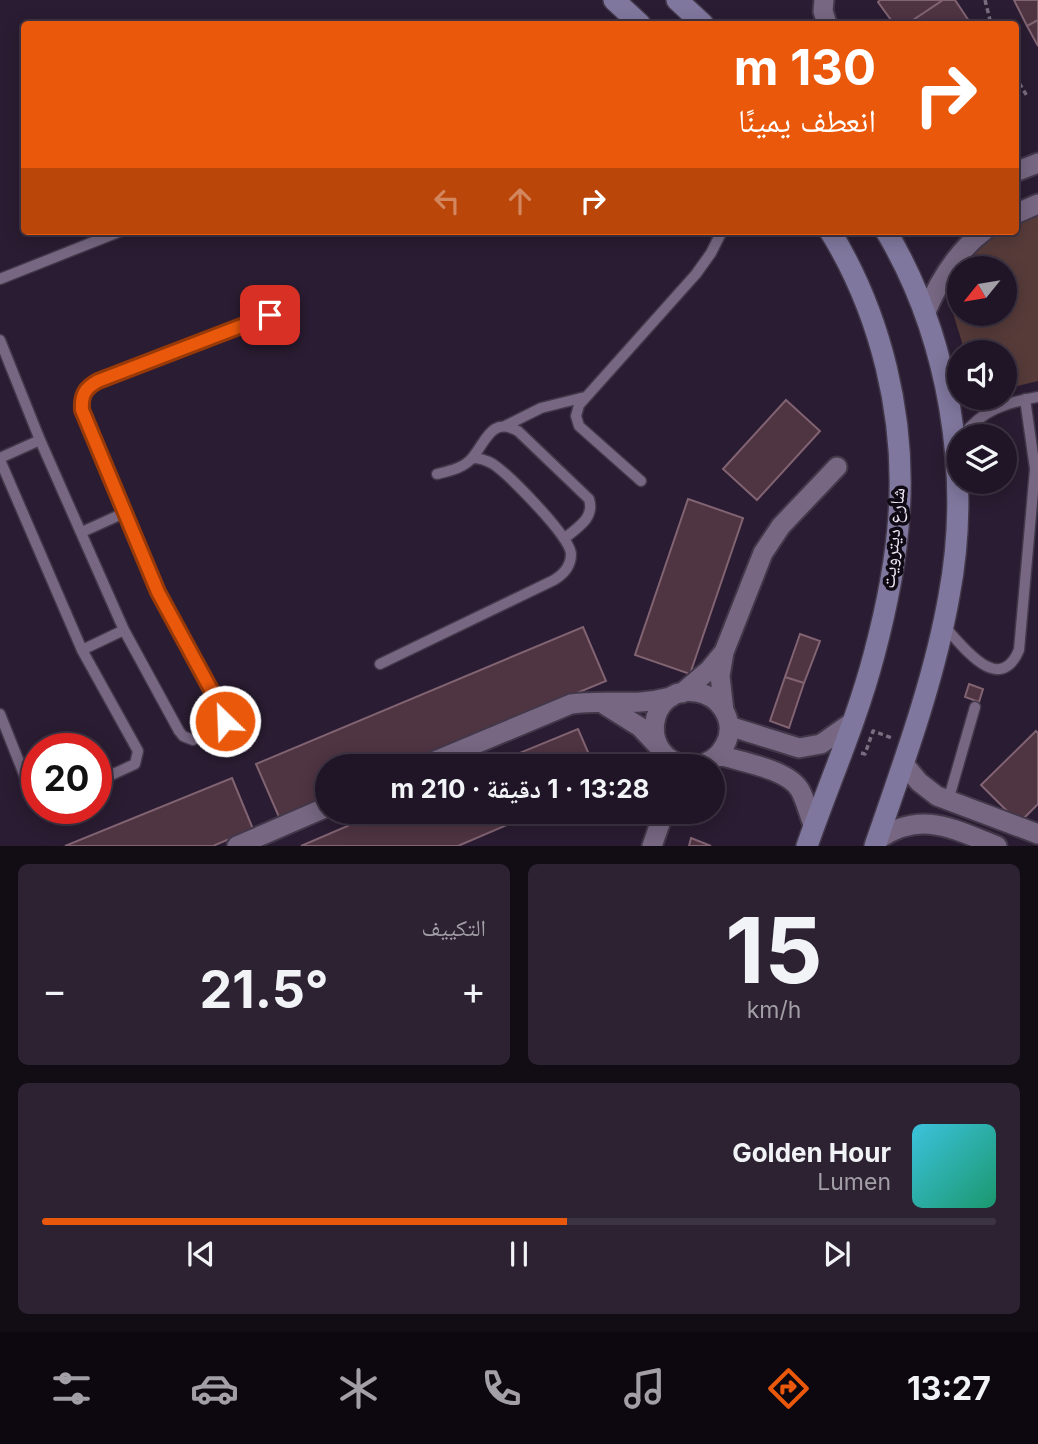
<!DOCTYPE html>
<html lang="ar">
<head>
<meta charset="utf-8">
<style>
  :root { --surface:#201526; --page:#2d2232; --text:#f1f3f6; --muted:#a29fa7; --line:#3d3443; --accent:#ea580c }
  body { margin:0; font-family:Inter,"Noto Naskh Arabic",sans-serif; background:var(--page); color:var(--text); direction:rtl; height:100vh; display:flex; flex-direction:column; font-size:26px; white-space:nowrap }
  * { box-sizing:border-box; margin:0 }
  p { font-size:23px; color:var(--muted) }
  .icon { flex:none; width:38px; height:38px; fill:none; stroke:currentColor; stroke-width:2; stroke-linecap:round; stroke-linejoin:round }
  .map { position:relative; height:846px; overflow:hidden; direction:ltr }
  .drawer { display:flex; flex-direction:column; gap:18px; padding:18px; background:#120c15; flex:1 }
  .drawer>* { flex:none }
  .top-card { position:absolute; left:21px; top:21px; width:998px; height:214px; border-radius:7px; box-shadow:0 4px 18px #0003,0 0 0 2px var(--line); direction:rtl; background:#ea580c; color:#fff; overflow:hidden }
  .needle { width:46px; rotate:240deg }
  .controls { position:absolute; left:947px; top:256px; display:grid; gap:14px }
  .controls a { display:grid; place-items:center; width:70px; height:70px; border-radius:50%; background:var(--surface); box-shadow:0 4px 18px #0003,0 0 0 2px var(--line); font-size:35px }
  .speed { position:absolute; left:21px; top:733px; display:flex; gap:14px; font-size:35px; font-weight:700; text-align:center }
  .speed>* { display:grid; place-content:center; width:91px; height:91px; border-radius:50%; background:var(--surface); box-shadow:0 4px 18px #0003,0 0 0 2px var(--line); line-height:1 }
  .speed .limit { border:10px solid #d22; background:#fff; color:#111 }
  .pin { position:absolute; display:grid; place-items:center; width:60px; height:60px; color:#fff; margin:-30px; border-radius:14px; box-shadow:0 4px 10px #0006 }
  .me { position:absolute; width:77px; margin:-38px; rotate:336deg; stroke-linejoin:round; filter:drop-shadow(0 0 5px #0008) }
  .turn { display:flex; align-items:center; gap:24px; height:147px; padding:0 28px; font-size:32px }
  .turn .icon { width:91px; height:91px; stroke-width:2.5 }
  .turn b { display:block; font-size:49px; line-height:60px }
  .lanes { display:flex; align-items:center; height:66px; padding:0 28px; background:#0003; justify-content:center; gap:35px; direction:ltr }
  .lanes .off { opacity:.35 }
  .big { font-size:52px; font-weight:700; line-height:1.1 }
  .drawer .card { flex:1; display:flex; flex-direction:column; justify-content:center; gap:10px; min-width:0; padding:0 24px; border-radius:10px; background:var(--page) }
  .drawer .dial { align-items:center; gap:0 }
  .dial b { font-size:91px; line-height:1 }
  .song { display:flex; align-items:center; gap:21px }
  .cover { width:84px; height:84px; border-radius:10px; background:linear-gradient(135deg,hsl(190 70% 55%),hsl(160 70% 35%)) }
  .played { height:7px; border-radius:4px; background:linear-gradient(90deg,var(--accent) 55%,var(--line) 55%) }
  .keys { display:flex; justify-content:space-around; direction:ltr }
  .heat { display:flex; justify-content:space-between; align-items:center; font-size:38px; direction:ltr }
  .drawer .tiles { flex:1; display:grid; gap:18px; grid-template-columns:1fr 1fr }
  .card:last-child { grid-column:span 2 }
  .trip { position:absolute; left:315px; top:754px; width:410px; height:70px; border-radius:35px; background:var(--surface); box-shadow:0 4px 18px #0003,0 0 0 2px var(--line); font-weight:700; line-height:70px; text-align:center; direction:rtl }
  .tab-bar { display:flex; height:112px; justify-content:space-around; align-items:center; background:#0d080f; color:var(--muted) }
  .tab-bar .icon { width:49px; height:49px }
  .tab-bar .active { color:var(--accent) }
  .tab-bar b { font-size:32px; color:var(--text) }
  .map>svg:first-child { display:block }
  .green { fill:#563b39 }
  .building { fill:#4f3442; stroke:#816372; stroke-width:2 }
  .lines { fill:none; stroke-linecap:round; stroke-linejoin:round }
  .lane-casing { stroke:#43384a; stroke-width:13 }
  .street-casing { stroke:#43384a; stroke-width:23 }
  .secondary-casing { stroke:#43384a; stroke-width:24 }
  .path { stroke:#796d80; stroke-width:3.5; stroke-dasharray:5 3.5; stroke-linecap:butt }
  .lane { stroke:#776782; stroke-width:10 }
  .street { stroke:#776782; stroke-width:19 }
  .secondary { stroke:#7f779d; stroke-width:21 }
  .route-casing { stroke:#983908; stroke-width:18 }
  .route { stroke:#ea580c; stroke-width:12 }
  .labels { text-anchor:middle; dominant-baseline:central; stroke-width:7; stroke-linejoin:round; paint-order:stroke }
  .street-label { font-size:19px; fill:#f0e7f6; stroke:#0f0913 }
</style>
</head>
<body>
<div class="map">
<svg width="1038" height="846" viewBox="0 0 1038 846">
  <rect width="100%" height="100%" fill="#2a1c32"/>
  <path class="green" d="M1038 215V381L1005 389 1004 352H965L947 294 959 273V313H1004V268H962L966 260 1000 231H1015V223Z"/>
  <path class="building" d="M880 0H943L907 24H894L878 2Z
    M943 0H955L971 24H907Z
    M1014 0H1038V20L1027 26Z
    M1038 20V46L1027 26Z
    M786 400 820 431 757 500 723 469Z
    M688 499 743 518 690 674 635 655Z
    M583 627 606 681 400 766H327V797L279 817 256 764Z
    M800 634 820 641 804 683 785 677Z
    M785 677 804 683 789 728 770 721Z
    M969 684 983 689 979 702 965 697Z
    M578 729 594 766H488Z
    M1036 731 1038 733V804L1019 823 981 785Z
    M232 778 253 829 213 846H65Z
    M380 812H537L458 846H301Z
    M691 838 711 846H689Z"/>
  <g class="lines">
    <defs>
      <path id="lane" d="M0 279 121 231
        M0 340 40 440 124 630 179 731 183 736 193 740 222 726 225 715 158 592 82 410C81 395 85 387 98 381L270 315
        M505 426 541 408 585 397
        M963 436C980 410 1009 402 1038 397
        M0 458 40 440
        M0 460 82 650 138 751 135 764 96 782
        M437 474C449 471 464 468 472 458 486 442 491 416 518 431L589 499C595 518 578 527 565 538
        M641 481 579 426 576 416 579 405 696 274 711 253 722 231
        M82 532 124 513
        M944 626C962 645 999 697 1019 650L1035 469 1025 399
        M82 650 124 630
        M380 664 554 580C564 574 571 566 571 554 570 536 509 475 493 464 486 460 480 458 472 458
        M0 714 31 792 37 800
        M948 801 975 707"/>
      <path id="street" d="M824 0 823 11 827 24
        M1015 172 1038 163
        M1015 214 1038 204
        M925 314C938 283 956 252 984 231
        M682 693 709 670 723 653
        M605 705 640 727 657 745
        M724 711 720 676 724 652 763 553 781 526 837 467
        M729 726 799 748 821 744 851 723
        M719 755C741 762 788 769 800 790 806 801 809 815 814 827
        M904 764 919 782 937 796 1038 834
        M423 766 571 704C606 699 634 707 671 697
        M689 766C637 759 647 685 696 692 708 694 717 700 723 709 739 734 721 762 695 766
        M876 841C920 809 953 829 997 846
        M237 846 327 807
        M652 846 664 812"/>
      <path id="secondary" d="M614 0 640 24
        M677 0 703 24
        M807 846C829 783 857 720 874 655 886 610 896 562 899 515 906 417 881 314 830 231
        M875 846C903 764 934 681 949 596 972 475 949 337 886 231"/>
    </defs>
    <use href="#lane" class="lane-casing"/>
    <use href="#street" class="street-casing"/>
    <use href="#secondary" class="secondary-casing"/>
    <path class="path" d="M985 0 991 24
      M1015 76 1027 96
      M861 753 865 754 873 731 892 738"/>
    <use href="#lane" class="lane"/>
    <use href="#street" class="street"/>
    <use href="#secondary" class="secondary"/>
  </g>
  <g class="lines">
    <defs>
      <path id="route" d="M225 721 222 710 158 592 82 410C81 395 85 388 98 381L270 315"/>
    </defs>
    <use href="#route" class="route-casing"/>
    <use href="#route" class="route"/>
  </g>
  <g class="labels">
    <g class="street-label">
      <text transform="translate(893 538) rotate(-84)">شارع ديترويت</text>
    </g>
  </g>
</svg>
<div class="controls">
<a><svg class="needle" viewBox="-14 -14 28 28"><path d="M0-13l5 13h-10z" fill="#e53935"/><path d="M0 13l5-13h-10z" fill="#a29fa7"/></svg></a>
<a><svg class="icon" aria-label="sound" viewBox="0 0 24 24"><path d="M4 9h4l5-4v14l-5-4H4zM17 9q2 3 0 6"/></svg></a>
<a><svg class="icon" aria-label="layers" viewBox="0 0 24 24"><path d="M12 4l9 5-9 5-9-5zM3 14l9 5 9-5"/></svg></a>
</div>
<div class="speed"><div class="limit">20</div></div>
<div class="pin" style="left:270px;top:315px;background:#d93025"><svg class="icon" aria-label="arrive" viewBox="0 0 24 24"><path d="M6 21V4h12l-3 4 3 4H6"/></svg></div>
<svg class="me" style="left:225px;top:721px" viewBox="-20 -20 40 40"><circle r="17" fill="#ea580c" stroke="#fff" stroke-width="3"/><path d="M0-11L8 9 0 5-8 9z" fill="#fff"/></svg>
<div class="trip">13:28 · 1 دقيقة · 210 m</div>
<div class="top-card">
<div class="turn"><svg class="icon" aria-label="right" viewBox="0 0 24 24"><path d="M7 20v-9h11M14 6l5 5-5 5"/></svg><div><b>130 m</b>انعطف يمينًا</div></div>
<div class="lanes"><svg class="icon off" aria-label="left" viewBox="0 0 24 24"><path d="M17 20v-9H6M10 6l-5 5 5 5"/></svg><svg class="icon off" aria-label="ahead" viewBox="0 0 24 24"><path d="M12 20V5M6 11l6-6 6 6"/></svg><svg class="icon" aria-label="right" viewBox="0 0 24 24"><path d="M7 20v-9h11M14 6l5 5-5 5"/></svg></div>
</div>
</div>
<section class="drawer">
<div class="tiles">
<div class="card dial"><b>15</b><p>km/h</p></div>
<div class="card"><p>التكييف</p>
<div class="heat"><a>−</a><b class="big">21.5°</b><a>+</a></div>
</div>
<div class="card">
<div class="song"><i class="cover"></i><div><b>Golden Hour</b><p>Lumen</p></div></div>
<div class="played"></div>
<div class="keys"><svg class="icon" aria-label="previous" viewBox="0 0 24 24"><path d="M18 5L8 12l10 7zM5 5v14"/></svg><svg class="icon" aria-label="pause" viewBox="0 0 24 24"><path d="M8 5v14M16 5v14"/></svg><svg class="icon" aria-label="next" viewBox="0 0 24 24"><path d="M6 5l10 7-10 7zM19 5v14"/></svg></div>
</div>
</div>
</section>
<nav class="tab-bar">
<b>13:27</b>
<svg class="icon active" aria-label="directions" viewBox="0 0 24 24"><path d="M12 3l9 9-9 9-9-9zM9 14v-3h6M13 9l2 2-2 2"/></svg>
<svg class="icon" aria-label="music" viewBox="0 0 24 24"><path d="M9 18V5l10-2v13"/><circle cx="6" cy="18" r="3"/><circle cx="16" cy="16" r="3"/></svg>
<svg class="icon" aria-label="phone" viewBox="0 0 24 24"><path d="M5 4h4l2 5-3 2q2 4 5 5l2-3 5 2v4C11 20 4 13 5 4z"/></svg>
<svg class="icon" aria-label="climate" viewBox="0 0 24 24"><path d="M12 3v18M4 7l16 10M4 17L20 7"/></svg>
<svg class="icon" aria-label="car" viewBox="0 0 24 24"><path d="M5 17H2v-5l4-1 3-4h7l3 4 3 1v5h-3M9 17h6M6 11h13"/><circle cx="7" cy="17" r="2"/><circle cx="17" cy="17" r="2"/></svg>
<svg class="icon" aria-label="filters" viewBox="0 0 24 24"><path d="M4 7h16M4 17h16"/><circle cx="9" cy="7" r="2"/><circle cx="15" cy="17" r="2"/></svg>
</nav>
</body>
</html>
